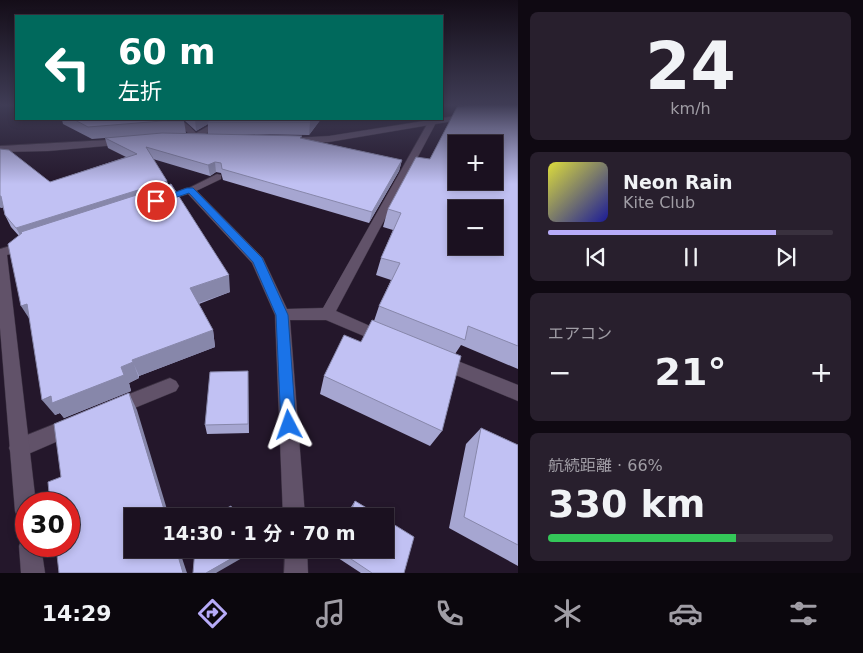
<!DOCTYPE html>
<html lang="ja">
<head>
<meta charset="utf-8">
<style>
  :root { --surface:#1b1120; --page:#281f2d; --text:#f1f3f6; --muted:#a09da5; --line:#39313e; --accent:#b7abf8 }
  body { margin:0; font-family:"DejaVu Sans","Noto Sans JP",sans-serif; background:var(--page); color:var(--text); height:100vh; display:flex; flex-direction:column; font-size:19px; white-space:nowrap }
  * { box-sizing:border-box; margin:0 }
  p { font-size:16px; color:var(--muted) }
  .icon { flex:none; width:28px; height:28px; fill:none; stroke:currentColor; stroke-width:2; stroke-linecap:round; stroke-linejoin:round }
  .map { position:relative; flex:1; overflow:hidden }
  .panel { display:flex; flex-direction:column; gap:12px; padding:12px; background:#0f0912; width:345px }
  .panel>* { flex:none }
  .top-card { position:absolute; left:15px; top:15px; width:428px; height:105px; border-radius:0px; box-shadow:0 2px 8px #0003,0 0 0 1px var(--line); background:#00695c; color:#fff; overflow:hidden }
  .controls { position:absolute; left:448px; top:135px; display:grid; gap:10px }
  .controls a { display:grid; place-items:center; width:55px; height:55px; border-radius:0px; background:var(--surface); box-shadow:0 2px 8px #0003,0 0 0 1px var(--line); font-size:25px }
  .speed { position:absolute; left:15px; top:492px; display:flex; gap:10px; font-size:25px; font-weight:700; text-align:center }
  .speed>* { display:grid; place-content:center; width:65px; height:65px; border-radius:50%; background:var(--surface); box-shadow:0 2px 8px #0003,0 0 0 1px var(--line); line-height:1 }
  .speed .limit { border:8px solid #d22; background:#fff; color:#111 }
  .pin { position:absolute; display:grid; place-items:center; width:42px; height:42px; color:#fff; margin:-21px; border:2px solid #fff; border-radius:50%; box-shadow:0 1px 5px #0007 }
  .me { position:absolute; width:55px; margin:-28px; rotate:356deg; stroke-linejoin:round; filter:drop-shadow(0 0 4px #0008) }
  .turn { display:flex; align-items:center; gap:18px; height:105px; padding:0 20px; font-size:22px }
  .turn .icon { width:65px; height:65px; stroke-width:2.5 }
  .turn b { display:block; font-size:35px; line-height:42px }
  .big { font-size:38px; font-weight:700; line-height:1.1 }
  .panel .tile { flex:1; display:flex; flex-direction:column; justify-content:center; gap:8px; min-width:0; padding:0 18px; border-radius:8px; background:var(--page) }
  .panel .dial { align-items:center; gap:0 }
  .dial b { font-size:65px; line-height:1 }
  .song { display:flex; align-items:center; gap:15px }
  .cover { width:60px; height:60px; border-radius:8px; background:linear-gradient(135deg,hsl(60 70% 55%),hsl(240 70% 35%)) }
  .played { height:5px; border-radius:2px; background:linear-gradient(90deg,var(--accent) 80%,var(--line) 80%) }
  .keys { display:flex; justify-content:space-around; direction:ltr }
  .heat { display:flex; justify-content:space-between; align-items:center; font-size:28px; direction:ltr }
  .charge { height:8px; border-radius:4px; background:linear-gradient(90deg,#34c759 66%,var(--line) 0) }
  .trip { position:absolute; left:124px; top:508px; width:270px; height:50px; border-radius:0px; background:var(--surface); box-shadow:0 2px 8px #0003,0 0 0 1px var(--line); font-weight:700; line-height:50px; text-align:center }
  .menu { display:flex; height:80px; justify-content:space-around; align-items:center; background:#0b070d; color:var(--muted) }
  .menu .icon { width:35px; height:35px }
  .menu .on { color:var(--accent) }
  .menu b { font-size:22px; color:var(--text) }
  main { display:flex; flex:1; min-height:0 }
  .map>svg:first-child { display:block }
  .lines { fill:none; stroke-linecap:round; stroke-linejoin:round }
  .service-casing { stroke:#3c3242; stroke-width:1 }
  .minor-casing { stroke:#3c3242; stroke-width:1 }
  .tertiary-casing { stroke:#3c3242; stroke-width:1 }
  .service { fill:#615269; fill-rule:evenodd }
  .minor { fill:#615269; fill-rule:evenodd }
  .tertiary { fill:#615269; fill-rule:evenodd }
  .wall { fill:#a6a6d1; fill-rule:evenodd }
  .shaded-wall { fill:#8787aa }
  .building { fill:#c1c1f3; stroke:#8787aa; fill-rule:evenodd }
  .route { fill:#1a73e8; stroke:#114b97 }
</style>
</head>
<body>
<main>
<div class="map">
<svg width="518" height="573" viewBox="0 0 518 573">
  <rect width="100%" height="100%" fill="#24172b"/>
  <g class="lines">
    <defs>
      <path id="service" d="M217 174 221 175V179L194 192H186L185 190Z
        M170 378 176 381 179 386 176 391 115 416 109 414 106 408 109 402Z
        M72 417 79 420 81 426 79 432 19 458 12 455 9 448 12 441Z"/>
      <path id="minor" d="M441 104H446L441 107Z
        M167 119C180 118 187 123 196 133L221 119H230L195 140 182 127Z
        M430 119H438L336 311 388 334 391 338 388 342 383 344 378 342 326 320H290L305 516H283L275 315 252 263 188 194 160 203 155 200 186 188H194L263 258 287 309 323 308Z
        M26 241 30 242 32 245 30 248 7 255 36 504H26V522L18 519 15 511 0 328V249Z
        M440 354 518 385V401L434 366 432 361 434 356Z
        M26 536V546H41L45 573H21L19 546 22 538Z
        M285 549H307L308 573H284Z"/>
      <path id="tertiary" d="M468 114 472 116 471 118 329 142 294 144 290 141 294 138 329 136Z
        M125 139 129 142 128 144 48 151 0 152V146Z"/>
    </defs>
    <use href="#service" class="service-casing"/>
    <use href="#minor" class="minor-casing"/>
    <use href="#tertiary" class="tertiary-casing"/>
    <use href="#service" class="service"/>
    <use href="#minor" class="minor"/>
    <use href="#tertiary" class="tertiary"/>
  </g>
  <path class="wall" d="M459 104H518V369L461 345 455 354 442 431 430 446 320 394 324 376 361 342 374 321 379 306 391 280 376 275 381 258 393 230 383 227 388 209 430 159Z
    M59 119H321L309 135 235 134 302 136 301 138 402 160 399 171 369 223 223 180 221 173 216 172 210 176 153 159 167 181 168 185 230 292 199 304 213 330 215 347 139 376V378L129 383 131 391 64 418 60 413 55 415 19 236 11 227 5 215 3 207 1 208 0 207V149L50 182 126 157 108 148 105 138 92 139 63 124 62 120ZM182 120H184L196 131 208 124V134L186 133 184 121Z
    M248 371 249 433 207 434 205 425Z
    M481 428 518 445V566L449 528 466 444Z
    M355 501 380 516H347L351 507Z
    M334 549H385L404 573H361L332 554Z"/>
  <path class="shaded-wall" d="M459 104H518L456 113Z
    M195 119H218L207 122 208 124 196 131Z
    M313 119H321L309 135 310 122Z
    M402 160 399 171 369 223 372 212Z
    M215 162 216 172 210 176 208 165Z
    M167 181 169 192 23 240 16 228Z
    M0 196H1L7 207 1 208 0 206Z
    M229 275 230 292 193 305 190 288Z
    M27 304 32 323 21 306Z
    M213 330 215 347 139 376 132 360Z
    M133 362 139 378 129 383 131 391 64 418 60 413 55 415 42 400Z
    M129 393 137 410 169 516H166Z
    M176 549H179L187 573H183Z
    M248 549 249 554 216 573H206Z"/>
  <path class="building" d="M480 104H518V346L468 326 465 340 379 306 400 263 381 258 401 213 388 209 416 157 430 159 457 107ZM456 144H494V181H456ZM456 209H494V246H456Z
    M73 119H181L184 121H162L88 127Z
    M212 119H313L310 122H207Z
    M162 133 302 136 300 138 402 160 372 212 222 169 221 163 215 162 208 165 146 147 167 181 16 228 5 215 1 196H0V149L9 150 50 182 137 154 105 138Z
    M171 184 229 275 190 288 213 330 132 360 133 362 121 367 124 375 52 403 51 396 42 400 27 304 21 306 8 244 22 233 21 232Z
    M372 320 461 356 442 431 324 376 344 335 361 342Z
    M248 371V424L205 425 210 372Z
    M129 393 166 516H132V549H176L183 573H59L56 546H69V504H50L48 482 61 477 54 424Z
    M481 428 518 445V545L464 517Z
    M355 501 380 516H349Z
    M231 506 235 516H212Z
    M385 519 414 537 404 573H372L336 549H385Z
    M195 549H248L206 573H193Z"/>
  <linearGradient id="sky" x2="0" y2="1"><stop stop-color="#140d18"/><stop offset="0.57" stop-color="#3f3c55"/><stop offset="1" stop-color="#3f3c55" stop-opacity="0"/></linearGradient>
  <rect width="518" height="184" fill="url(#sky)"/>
  <path class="route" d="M187 188H193L262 258 288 315 296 425 294 430 289 432 283 430 281 425 276 315 253 262 189 193 156 204 151 201Z"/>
</svg>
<div class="controls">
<a>+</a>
<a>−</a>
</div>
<div class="speed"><div class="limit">30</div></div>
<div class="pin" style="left:156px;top:201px;background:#d93025"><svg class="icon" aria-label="arrive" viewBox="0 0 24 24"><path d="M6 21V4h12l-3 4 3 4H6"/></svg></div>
<svg class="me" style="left:289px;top:425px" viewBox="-20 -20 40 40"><path d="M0-17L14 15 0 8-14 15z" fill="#1a73e8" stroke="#fff" stroke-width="4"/></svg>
<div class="trip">14:30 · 1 分 · 70 m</div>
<div class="top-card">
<div class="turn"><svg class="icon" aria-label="left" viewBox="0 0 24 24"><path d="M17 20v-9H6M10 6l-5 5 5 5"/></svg><div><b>60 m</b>左折</div></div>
</div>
</div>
<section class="panel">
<div class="tile dial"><b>24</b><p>km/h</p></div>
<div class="tile">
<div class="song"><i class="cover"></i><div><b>Neon Rain</b><p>Kite Club</p></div></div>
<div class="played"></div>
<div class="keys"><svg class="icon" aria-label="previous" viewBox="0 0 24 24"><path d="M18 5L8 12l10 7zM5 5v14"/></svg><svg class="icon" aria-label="pause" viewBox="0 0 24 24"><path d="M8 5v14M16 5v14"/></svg><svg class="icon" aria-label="next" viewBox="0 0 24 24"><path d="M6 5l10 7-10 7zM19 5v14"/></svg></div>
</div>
<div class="tile"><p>エアコン</p>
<div class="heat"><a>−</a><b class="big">21°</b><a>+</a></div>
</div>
<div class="tile"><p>航続距離 · 66%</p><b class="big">330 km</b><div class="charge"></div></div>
</section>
</main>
<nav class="menu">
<b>14:29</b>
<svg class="icon on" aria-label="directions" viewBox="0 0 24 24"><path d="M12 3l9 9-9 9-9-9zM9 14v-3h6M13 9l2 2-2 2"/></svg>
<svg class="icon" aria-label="music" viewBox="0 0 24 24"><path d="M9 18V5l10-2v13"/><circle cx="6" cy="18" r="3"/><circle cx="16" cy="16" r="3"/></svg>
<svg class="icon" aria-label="phone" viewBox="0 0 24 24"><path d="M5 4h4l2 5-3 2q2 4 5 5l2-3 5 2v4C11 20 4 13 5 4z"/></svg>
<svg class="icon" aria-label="climate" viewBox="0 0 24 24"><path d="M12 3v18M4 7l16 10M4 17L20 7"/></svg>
<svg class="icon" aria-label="car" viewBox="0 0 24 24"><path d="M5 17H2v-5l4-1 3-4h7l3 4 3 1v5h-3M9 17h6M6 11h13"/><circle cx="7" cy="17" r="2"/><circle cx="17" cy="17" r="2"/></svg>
<svg class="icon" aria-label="filters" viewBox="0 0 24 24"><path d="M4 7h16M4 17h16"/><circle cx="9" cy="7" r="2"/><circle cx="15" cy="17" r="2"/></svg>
</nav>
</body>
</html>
